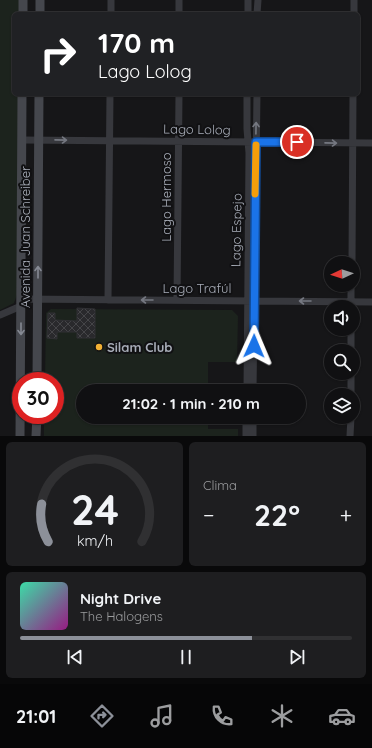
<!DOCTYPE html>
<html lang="es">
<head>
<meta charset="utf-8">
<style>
  :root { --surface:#101012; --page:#1e1e20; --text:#f1f3f6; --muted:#9c9d9f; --line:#303032; --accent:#8c9099 }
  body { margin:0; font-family:Quicksand,sans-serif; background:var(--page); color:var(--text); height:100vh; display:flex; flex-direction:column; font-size:15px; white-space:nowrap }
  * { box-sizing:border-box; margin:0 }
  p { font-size:13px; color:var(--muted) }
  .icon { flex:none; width:22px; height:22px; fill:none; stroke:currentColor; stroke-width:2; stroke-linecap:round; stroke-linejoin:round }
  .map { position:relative; height:436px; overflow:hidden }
  .sheet { display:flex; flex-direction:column; gap:6px; padding:6px; background:#09090a; flex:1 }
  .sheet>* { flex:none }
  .banner { position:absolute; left:12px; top:12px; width:348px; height:84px; border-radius:6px; box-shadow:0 1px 3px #0004,0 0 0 1px var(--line); background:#202124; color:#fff; overflow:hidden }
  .needle { width:26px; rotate:266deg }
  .fabs { position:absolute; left:324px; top:256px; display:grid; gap:8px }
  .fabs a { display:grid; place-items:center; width:36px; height:36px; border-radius:50%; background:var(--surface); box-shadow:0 1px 3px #0004,0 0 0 1px var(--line); font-size:20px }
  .speed { position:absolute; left:12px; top:372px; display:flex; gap:8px; font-size:20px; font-weight:700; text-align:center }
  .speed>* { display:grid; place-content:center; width:52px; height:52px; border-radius:50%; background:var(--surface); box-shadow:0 1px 3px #0004,0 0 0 1px var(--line); line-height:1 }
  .speed .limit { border:6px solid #d22; background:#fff; color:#111 }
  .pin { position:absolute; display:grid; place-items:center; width:34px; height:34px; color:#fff; margin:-17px; border:2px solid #fff; border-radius:50%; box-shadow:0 1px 4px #0007 }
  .me { position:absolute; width:44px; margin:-22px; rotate:1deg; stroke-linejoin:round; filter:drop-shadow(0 0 3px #0008) }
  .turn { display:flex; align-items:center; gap:14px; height:84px; padding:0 20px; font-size:18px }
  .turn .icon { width:52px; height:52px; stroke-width:2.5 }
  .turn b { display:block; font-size:28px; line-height:34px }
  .big { font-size:30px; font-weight:800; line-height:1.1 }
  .sheet .widget { flex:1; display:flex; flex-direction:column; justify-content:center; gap:6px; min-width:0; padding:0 14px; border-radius:6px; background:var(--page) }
  .sheet .dial { align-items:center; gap:0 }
  .dial svg { height:104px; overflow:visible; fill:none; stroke:var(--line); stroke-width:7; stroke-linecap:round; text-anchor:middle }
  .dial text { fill:var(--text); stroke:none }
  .song { display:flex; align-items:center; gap:12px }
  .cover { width:48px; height:48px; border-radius:6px; background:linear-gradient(135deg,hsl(160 70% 55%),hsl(310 70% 35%)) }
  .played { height:4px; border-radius:2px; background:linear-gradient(90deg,var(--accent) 70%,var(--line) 70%) }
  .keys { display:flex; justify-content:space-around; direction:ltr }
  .heat { display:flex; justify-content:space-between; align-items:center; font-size:22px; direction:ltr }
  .sheet .tiles { flex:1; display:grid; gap:6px; grid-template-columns:1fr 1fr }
  .widget:last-child { grid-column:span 2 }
  .trip { position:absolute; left:76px; top:384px; width:230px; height:40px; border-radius:20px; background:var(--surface); box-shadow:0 1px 3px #0004,0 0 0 1px var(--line); font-weight:800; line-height:40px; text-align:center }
  .menu { display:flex; height:64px; justify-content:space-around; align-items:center; background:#060607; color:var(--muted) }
  .menu .icon { width:28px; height:28px }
  .menu .active { color:var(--accent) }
  .menu b { font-size:18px; color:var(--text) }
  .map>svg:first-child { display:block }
  .green { fill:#1c231d }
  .building { fill:url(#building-cross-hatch); stroke:#303034 }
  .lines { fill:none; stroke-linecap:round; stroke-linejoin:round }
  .street { stroke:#37383d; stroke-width:7 }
  .secondary { stroke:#45474d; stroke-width:9 }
  .oneway { stroke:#757881 }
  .oneway2 { stroke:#858993 }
  .route-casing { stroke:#114b97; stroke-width:10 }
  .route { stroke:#1a73e8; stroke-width:7 }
  .slow { stroke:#f59e0b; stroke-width:7 }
  .poi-dot { fill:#f2b134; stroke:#111113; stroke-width:1.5 }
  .labels { text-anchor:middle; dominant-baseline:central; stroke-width:4; stroke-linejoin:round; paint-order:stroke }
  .street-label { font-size:13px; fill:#a8adb8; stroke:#111113 }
  .poi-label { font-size:13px; font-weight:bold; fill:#a8adb8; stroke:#111113; text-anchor:start }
</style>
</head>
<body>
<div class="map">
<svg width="372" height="436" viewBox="0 0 372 436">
  <defs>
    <pattern id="building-cross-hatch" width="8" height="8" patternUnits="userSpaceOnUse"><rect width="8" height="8" fill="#29292c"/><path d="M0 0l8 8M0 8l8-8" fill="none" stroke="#454548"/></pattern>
  </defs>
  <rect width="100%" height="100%" fill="#161618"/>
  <path class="green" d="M0 0H19V14H14V94H18L17 295 14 303 0 310Z
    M51 309 232 310 238 316 237 362H208V391H83V417H208V429H238V436H44V415H55V381H45L46 313Z"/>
  <path class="building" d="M77 308 95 309V338H77V332H57V339L47 338 48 313H55V320L77 321Z"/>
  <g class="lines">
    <path class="street" d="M111 14V0
      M179 14V0
      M248 14V0
      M257 14 258 0
      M354 14V0
      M22 140 372 143
      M352 263 353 94
      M21 299 372 302
      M108 300 110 94
      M177 300 179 94
      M351 307V285
      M0 315 21 306
      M351 351V329
      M247 391 249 153 247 129V94
      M253 391 257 94
      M351 395V373
      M246 436V417
      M253 436V417
      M350 436 351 417"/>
    <path class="secondary" d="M23 14V0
      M40 14V0
      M37 381 39 94
      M20 436 22 94
      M36 436 37 415"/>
  </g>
  <defs><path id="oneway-shaft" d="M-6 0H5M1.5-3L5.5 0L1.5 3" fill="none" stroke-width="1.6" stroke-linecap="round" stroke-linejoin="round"/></defs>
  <g class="oneway">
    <use href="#oneway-shaft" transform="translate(256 128) rotate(-89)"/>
    <use href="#oneway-shaft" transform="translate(61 140) rotate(1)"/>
    <use href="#oneway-shaft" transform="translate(331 143) rotate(1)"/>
    <use href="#oneway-shaft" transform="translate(147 300) rotate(-180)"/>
    <use href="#oneway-shaft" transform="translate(305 301) rotate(-180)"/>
  </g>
  <g class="oneway2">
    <use href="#oneway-shaft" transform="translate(38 272) rotate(-90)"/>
    <use href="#oneway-shaft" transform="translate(21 329) rotate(90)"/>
  </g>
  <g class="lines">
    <defs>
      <path id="route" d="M254 346 256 142H297"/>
    </defs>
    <use href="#route" class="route-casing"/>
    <use href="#route" class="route"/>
    <path class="slow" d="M255 194 256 145"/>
  </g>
  <circle class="poi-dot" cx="99" cy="347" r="4"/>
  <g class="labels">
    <g class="street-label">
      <text transform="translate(197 129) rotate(1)">Lago Lolog</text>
      <text transform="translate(166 197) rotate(-90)">Lago Hermoso</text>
      <text transform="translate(236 230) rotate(-89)">Lago Espejo</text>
      <text transform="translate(25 237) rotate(-90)">Avenida Juan Schreiber</text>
      <text x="197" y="288">Lago Trafúl</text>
    </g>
    <g class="poi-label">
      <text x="107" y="347">Silam Club</text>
    </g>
  </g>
</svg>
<div class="fabs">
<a><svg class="needle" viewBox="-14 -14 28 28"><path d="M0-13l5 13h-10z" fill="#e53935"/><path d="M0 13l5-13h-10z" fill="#9c9d9f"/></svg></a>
<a><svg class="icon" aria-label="sound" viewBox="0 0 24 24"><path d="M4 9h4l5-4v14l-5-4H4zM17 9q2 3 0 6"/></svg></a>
<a><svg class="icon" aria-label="search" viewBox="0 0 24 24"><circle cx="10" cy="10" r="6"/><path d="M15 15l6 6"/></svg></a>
<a><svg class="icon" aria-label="layers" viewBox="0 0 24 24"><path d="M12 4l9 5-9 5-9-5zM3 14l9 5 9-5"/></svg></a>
</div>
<div class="speed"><div class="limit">30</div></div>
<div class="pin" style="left:297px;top:142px;background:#d93025"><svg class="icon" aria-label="arrive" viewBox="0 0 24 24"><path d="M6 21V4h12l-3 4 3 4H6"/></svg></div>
<svg class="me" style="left:254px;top:346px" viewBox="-20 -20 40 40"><path d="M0-17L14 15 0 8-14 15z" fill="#1a73e8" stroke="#fff" stroke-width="4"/></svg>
<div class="trip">21:02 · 1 min · 210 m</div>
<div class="banner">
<div class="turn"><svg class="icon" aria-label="right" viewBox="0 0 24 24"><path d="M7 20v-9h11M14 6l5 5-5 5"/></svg><div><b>170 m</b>Lago Lolog</div></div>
</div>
</div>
<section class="sheet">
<div class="tiles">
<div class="widget dial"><svg viewBox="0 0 100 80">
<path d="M14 69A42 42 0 1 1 86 69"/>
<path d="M14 69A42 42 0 0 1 9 40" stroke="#8c9099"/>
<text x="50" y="56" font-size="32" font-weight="700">24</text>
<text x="50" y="72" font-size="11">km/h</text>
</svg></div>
<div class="widget"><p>Clima</p>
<div class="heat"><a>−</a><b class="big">22°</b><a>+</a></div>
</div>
<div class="widget">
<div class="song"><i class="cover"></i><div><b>Night Drive</b><p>The Halogens</p></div></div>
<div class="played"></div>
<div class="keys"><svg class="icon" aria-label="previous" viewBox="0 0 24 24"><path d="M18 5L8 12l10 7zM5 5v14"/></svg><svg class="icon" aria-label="pause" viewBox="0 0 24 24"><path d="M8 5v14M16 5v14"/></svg><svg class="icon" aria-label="next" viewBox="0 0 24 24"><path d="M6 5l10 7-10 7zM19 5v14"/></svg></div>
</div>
</div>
</section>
<nav class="menu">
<b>21:01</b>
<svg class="icon active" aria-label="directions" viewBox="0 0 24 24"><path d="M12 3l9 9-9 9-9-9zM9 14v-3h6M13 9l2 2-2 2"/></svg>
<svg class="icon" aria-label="music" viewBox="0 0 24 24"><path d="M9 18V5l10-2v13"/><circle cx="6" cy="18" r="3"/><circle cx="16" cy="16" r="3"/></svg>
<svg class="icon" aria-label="phone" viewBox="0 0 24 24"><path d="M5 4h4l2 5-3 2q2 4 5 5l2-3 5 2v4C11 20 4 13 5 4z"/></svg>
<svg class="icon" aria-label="climate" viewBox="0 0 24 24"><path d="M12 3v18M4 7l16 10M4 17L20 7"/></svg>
<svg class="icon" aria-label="car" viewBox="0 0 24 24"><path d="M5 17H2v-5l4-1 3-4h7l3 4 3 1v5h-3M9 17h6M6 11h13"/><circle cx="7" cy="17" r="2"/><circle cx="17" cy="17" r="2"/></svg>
</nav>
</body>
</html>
